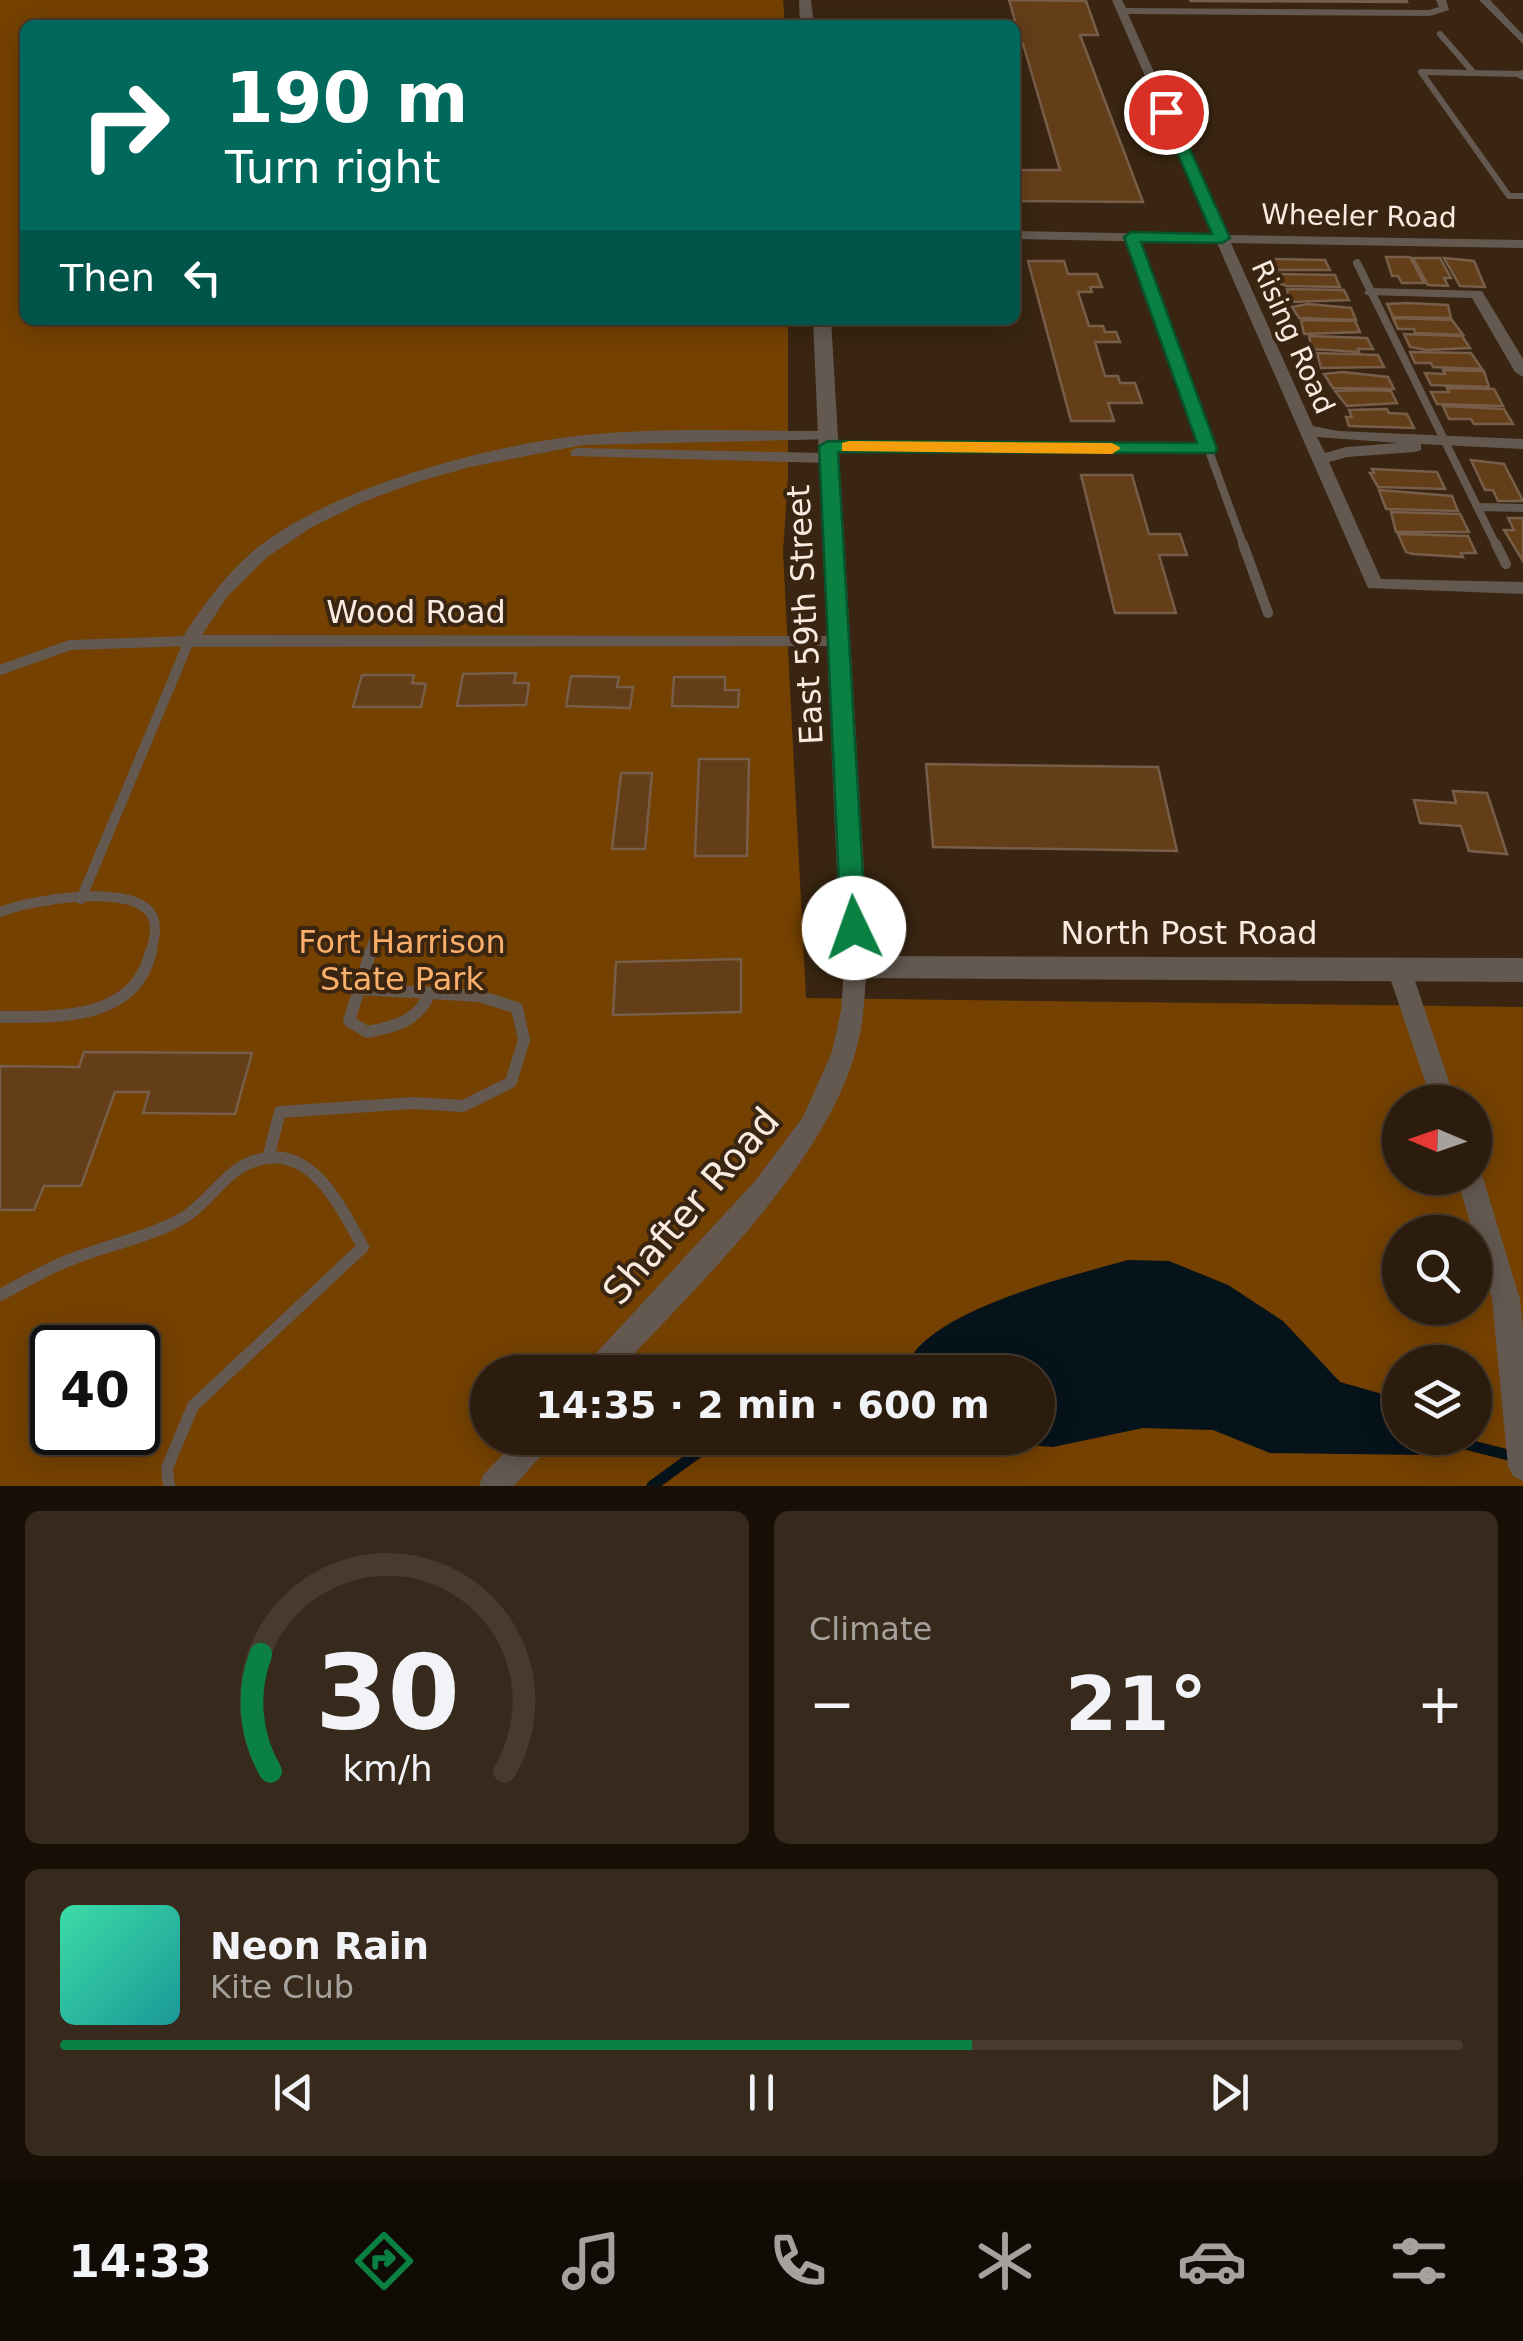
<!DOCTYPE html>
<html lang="en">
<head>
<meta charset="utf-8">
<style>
  :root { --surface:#2b1c0d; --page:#37291b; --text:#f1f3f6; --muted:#a6a19d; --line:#473a2e; --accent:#0b8043 }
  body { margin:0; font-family:"DejaVu Sans",sans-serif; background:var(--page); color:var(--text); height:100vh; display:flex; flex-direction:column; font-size:38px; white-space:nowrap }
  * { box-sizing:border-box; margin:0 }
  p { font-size:32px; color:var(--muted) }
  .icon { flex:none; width:55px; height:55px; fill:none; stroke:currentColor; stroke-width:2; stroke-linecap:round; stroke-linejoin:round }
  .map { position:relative; height:1486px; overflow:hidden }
  .details { display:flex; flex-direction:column; gap:25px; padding:25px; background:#180f07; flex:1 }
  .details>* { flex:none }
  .guide { position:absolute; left:20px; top:20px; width:1000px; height:305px; border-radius:15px; box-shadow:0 5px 25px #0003,0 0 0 2px var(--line); background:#00695c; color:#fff; overflow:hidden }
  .needle { width:65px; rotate:272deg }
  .tools { position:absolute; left:1382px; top:1085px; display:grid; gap:20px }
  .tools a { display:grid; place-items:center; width:110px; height:110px; border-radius:50%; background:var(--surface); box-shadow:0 5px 25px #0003,0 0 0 2px var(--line); font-size:50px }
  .speed { position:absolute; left:30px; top:1325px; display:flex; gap:20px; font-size:50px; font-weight:700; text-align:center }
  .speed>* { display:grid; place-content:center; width:130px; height:130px; border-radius:50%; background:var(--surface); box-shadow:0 5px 25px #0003,0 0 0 2px var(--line); line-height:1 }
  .speed .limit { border:5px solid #111; border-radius:15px; background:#fff; color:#111 }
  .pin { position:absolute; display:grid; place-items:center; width:85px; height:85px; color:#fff; margin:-42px; border:5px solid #fff; border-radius:50%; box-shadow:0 2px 10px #0007 }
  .me { position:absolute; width:110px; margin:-55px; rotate:357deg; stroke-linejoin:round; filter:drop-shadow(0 0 8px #0008) }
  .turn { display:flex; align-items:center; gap:35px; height:210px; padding:0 40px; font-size:45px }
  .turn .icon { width:130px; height:130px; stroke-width:2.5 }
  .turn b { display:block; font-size:70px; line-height:85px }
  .then { display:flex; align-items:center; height:95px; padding:0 40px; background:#0003; gap:20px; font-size:38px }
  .big { font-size:75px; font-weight:700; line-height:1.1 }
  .details .tile { flex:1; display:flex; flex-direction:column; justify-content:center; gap:15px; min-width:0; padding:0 35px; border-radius:15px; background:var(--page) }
  .details .dial { align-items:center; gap:0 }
  .dial svg { height:260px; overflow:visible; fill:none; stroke:var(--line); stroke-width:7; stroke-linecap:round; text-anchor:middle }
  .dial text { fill:var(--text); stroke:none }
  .song { display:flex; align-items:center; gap:30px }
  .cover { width:120px; height:120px; border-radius:15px; background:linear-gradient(135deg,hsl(160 70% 55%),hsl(180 70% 35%)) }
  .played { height:10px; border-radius:5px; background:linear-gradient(90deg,var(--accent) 65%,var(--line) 65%) }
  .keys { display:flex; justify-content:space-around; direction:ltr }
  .heat { display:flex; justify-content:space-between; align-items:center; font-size:55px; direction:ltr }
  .details .tiles { flex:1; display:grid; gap:25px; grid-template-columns:1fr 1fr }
  .tile:last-child { grid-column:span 2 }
  .trip { position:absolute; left:470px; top:1355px; width:585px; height:100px; border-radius:50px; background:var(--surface); box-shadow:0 5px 25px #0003,0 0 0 2px var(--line); font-weight:700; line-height:100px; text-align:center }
  .tabs { display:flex; height:160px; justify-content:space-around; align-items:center; background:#110b05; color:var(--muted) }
  .tabs .icon { width:70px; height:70px }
  .tabs .active { color:var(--accent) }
  .tabs b { font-size:45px; color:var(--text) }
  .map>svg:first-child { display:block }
  .green { fill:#744100; fill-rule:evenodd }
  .water { fill:#06131b }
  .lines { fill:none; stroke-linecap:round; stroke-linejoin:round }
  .stream { stroke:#06131b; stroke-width:11 }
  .building { fill:#643e19; stroke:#765e49; stroke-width:2.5 }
  .service-far3 { stroke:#645951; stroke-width:6 }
  .service-far2 { stroke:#645951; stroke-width:8 }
  .service-far1 { stroke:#645951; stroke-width:10 }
  .service { stroke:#645951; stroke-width:12 }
  .minor { fill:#645951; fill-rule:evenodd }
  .tertiary { fill:#645951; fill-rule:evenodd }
  .route { fill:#0b8043; stroke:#07532c; stroke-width:2.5 }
  .slow { fill:#f59e0b }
  .labels { text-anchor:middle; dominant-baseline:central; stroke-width:8; stroke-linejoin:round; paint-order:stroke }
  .far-street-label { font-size:28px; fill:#f9ebdf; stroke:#392511 }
  .street-label { font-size:32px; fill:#f9ebdf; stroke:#392511 }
  .park-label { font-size:32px; fill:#fab06b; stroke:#392511 }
  .near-street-label { font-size:38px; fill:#f9ebdf; stroke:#392511 }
</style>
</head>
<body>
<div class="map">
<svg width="1523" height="1486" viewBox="0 0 1523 1486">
  <rect width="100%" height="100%" fill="#392511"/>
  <path class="green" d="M0 0H783L785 25H25V320H788V477L783 552 806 998 1523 1007V1486H0ZM1400 1102H1475V1178H1400ZM1400 1232H1475V1308H1400ZM52 1348H138V1432H52ZM1400 1362H1475V1438H1400ZM488 1372H1038V1438H488Z"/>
  <path class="water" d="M1128 1260 1169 1261 1228 1285 1283 1321 1340 1382 1400 1399V1438H1450V1450L1424 1455 1270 1453 1213 1430 1143 1428 1053 1447 1027 1445 1022 1438H1038V1372H905C915 1313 1075 1275 1128 1260Z"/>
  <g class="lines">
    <path class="stream" d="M1450 1440 1523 1459
      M652 1486 718 1438"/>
  </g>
  <path class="building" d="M1009 0 1086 1 1098 35H1080L1143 202 1015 201V170H1060L1023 44 1015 43V25H877V21H1015Z
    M1190 0H1406L1407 2 1191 1Z
    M1386 257H1410L1424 283H1402L1398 276H1392Z
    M1413 258H1440L1451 278H1444L1448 286 1428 285Z
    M1444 258 1474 261 1485 287 1460 286Z
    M1271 259 1325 260 1330 270H1273Z
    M1028 261H1064L1068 274H1097L1102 287H1090L1092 292H1078L1089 326H1103L1105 332H1116L1120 342H1095L1105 376H1118L1120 383H1135L1142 403H1108L1114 421H1071Z
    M1277 274 1335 275 1340 287 1287 286 1281 284Z
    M1287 289 1344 290 1349 300 1289 302Z
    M1408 303 1448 305 1451 318 1393 317 1387 304Z
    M1308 304 1351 308 1356 320 1299 318 1292 307Z
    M1393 318 1452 320 1463 335 1415 333 1414 329H1398Z
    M1301 320 1355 321 1360 332 1304 334Z
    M1404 334 1462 336 1470 348 1426 350 1410 347Z
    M1309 336 1367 338 1373 349H1358L1359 352 1312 349Z
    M1410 352 1471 353 1482 369 1433 367 1431 363H1415Z
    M1317 353 1378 355 1384 367 1321 368Z
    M1443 370 1484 371 1489 387 1431 385 1425 373 1445 374Z
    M1343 372 1388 377 1394 389 1333 388 1324 374Z
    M1447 388 1494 389 1503 406 1437 404 1431 392H1449Z
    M1370 390 1391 391 1397 403 1347 406 1335 391Z
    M1443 406 1504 409 1513 424H1474L1471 419H1449Z
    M1387 409 1389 413 1407 414 1414 428 1349 426 1346 417H1352L1349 410Z
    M1471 460 1504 464 1523 501H1498L1493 490H1485Z
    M1372 469 1437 472 1445 489 1378 487 1370 473H1374Z
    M1081 475H1132L1149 534H1180L1187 555H1159L1176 613H1115Z
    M1379 490 1452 496 1458 511 1386 509Z
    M1391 512 1460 514 1469 532H1396Z
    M1508 518H1523V561L1504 530H1514Z
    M1398 534 1468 536 1476 553H1461L1463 557 1413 554 1406 552Z
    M516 673 514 683H529L526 705 457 706 463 674Z
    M362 675H414L412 683 426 684 421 707H353Z
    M571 676 619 677 617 687H633L630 708 566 706Z
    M674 677H725V690H739L738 707 672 706Z
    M699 759H749L747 856H695Z
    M926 764 1158 767 1177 851 933 847Z
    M621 773H652L645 849H612Z
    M1453 791 1487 793 1507 854 1469 851 1461 826 1420 823 1414 800 1456 803Z
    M741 959V1012L613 1015 616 962Z
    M84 1052 252 1053 235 1114 143 1113 149 1092H115L81 1186H44L34 1210H0V1066L79 1067Z"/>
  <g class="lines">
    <path class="service-far3" d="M1440 34 1473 72
      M1521 74 1421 72 1509 196H1523"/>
    <path class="service-far2" d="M1131 237 1244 547
      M1357 263 1497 547
      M829 447 1208 449
      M1479 507 1523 508"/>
    <path class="service-far1" d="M1243 544 1268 613
      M1496 544 1506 564
      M0 670 70 645 189 641 81 899
      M0 912C30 900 120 885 147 909 160 921 154 939 151 953
      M370 953 377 931"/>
    <path class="service" d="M359 989 430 993C418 1021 395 1027 367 1032L349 1021 371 951
      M0 1017C57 1017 136 1021 151 951
      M268 1158 280 1112 413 1103 463 1106 511 1082 524 1040 517 1008 479 996 430 993
      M0 1295C25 1282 49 1267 75 1258 109 1245 152 1236 183 1218 207 1204 223 1175 247 1164 308 1135 340 1206 363 1247L193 1406 167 1468 169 1486"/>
    <path class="minor" d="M1112 0H1122L1126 8 1429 10 1439 7 1436 0H1446L1449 10 1430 16 1128 14 1227 235 1523 240V248L1231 243 1313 426 1338 431 1523 439V449L1421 444V450L1415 452 1347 457 1329 462 1381 579 1523 582V594L1368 588 1217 243 1015 239V231L1214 235ZM1317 437 1398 443 1346 447 1325 453Z
      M1479 0H1490L1523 35V44Z
      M1523 70V80L1517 77 1519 71Z
      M1371 288 1482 291 1523 359V377L1515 372 1472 298 1366 295 1364 292Z
      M828 431 834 433V439L583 445 470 467 417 482 363 502 312 527 266 558 227 597 202 635 839 636 846 638 848 642 846 646 189 647 180 641C201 608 222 579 251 553 325 489 488 445 585 435 665 427 748 431 828 431Z
      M577 448 829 453 837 458 829 463 571 456V450Z
      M855 958 863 961 866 967C865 995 864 1023 856 1050 825 1165 697 1286 617 1372H584L588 1362 755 1181 803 1117 832 1052 841 1011 844 967 847 961Z
      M1399 960 1407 962 1411 969 1456 1102H1432L1387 969 1391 962Z
      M1475 1168 1483 1178 1520 1299 1523 1329V1481L1513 1476 1508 1466 1492 1299 1457 1178H1475Z
      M519 1438H553L548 1448 514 1486H479L483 1475Z"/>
    <path class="tertiary" d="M799 0H811L814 25H800Z
      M813 320H831L869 956 1523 958V982L855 978 845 975 841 967Z"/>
  </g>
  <path class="route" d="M1166 108 1173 112 1230 238 1222 243 1141 242 1217 449 1215 453 838 452 866 928 863 935H844L841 928 819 446 828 441 1197 443 1124 237 1131 232 1212 234 1160 112Z"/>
  <path class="slow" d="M849 441 1112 443 1121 448 1112 454 842 451V443Z"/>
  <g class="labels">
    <g class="far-street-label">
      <text transform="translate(1359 216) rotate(1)">Wheeler Road</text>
      <text transform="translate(1293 337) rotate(66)">Rising Road</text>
    </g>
    <g class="street-label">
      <text x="416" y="612">Wood Road</text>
      <text transform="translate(805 615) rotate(-93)">East 59th Street</text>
      <text x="1189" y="933">North Post Road</text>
    </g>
    <g class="park-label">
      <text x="402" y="942">Fort Harrison<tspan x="402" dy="37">State Park</tspan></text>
    </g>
    <g class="near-street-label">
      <text transform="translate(691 1206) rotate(-49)">Shafter Road</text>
    </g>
  </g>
</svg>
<div class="tools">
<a><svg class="needle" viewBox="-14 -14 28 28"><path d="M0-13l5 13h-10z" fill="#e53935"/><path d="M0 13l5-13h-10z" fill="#a6a19d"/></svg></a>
<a><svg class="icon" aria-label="search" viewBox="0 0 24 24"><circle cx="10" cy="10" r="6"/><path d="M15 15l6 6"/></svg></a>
<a><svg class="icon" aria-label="layers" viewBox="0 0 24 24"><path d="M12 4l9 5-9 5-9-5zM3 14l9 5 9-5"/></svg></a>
</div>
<div class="speed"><div class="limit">40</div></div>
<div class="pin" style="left:1166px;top:112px;background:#d93025"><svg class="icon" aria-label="arrive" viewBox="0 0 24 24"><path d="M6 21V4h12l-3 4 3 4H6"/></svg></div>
<svg class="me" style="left:854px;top:928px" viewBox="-20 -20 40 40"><circle r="19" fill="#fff"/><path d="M0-13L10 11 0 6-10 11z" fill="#0b8043"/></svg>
<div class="trip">14:35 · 2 min · 600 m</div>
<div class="guide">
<div class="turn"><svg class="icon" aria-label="right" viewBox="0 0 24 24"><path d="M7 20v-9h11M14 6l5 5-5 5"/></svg><div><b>190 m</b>Turn right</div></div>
<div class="then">Then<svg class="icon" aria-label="left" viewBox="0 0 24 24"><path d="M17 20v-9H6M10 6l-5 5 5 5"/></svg></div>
</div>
</div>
<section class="details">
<div class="tiles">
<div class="tile dial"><svg viewBox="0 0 100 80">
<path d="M14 69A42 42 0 1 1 86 69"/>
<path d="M14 69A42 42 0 0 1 11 33" stroke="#0b8043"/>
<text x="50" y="56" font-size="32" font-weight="700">30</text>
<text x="50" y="72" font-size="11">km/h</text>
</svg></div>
<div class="tile"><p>Climate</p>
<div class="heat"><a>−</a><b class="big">21°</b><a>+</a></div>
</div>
<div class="tile">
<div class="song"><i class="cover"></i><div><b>Neon Rain</b><p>Kite Club</p></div></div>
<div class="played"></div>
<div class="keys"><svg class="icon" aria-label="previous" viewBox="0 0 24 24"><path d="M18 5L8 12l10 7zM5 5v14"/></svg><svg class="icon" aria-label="pause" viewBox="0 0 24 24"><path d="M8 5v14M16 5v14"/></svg><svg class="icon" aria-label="next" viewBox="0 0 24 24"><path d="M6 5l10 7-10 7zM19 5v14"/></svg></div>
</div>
</div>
</section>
<nav class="tabs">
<b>14:33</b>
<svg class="icon active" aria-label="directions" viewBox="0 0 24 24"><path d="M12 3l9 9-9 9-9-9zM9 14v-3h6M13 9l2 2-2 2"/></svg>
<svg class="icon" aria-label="music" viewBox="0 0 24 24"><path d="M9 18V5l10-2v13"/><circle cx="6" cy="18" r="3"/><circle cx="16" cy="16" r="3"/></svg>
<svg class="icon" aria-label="phone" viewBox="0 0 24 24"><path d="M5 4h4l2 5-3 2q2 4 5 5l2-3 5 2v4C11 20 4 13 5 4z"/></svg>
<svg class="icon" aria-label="climate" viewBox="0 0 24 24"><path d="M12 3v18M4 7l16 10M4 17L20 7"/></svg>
<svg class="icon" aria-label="car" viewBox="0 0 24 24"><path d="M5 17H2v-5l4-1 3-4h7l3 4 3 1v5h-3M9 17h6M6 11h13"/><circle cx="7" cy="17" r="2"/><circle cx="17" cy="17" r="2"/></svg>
<svg class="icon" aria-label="filters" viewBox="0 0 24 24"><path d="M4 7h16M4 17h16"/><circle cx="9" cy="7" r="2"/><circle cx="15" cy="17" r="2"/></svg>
</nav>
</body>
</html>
